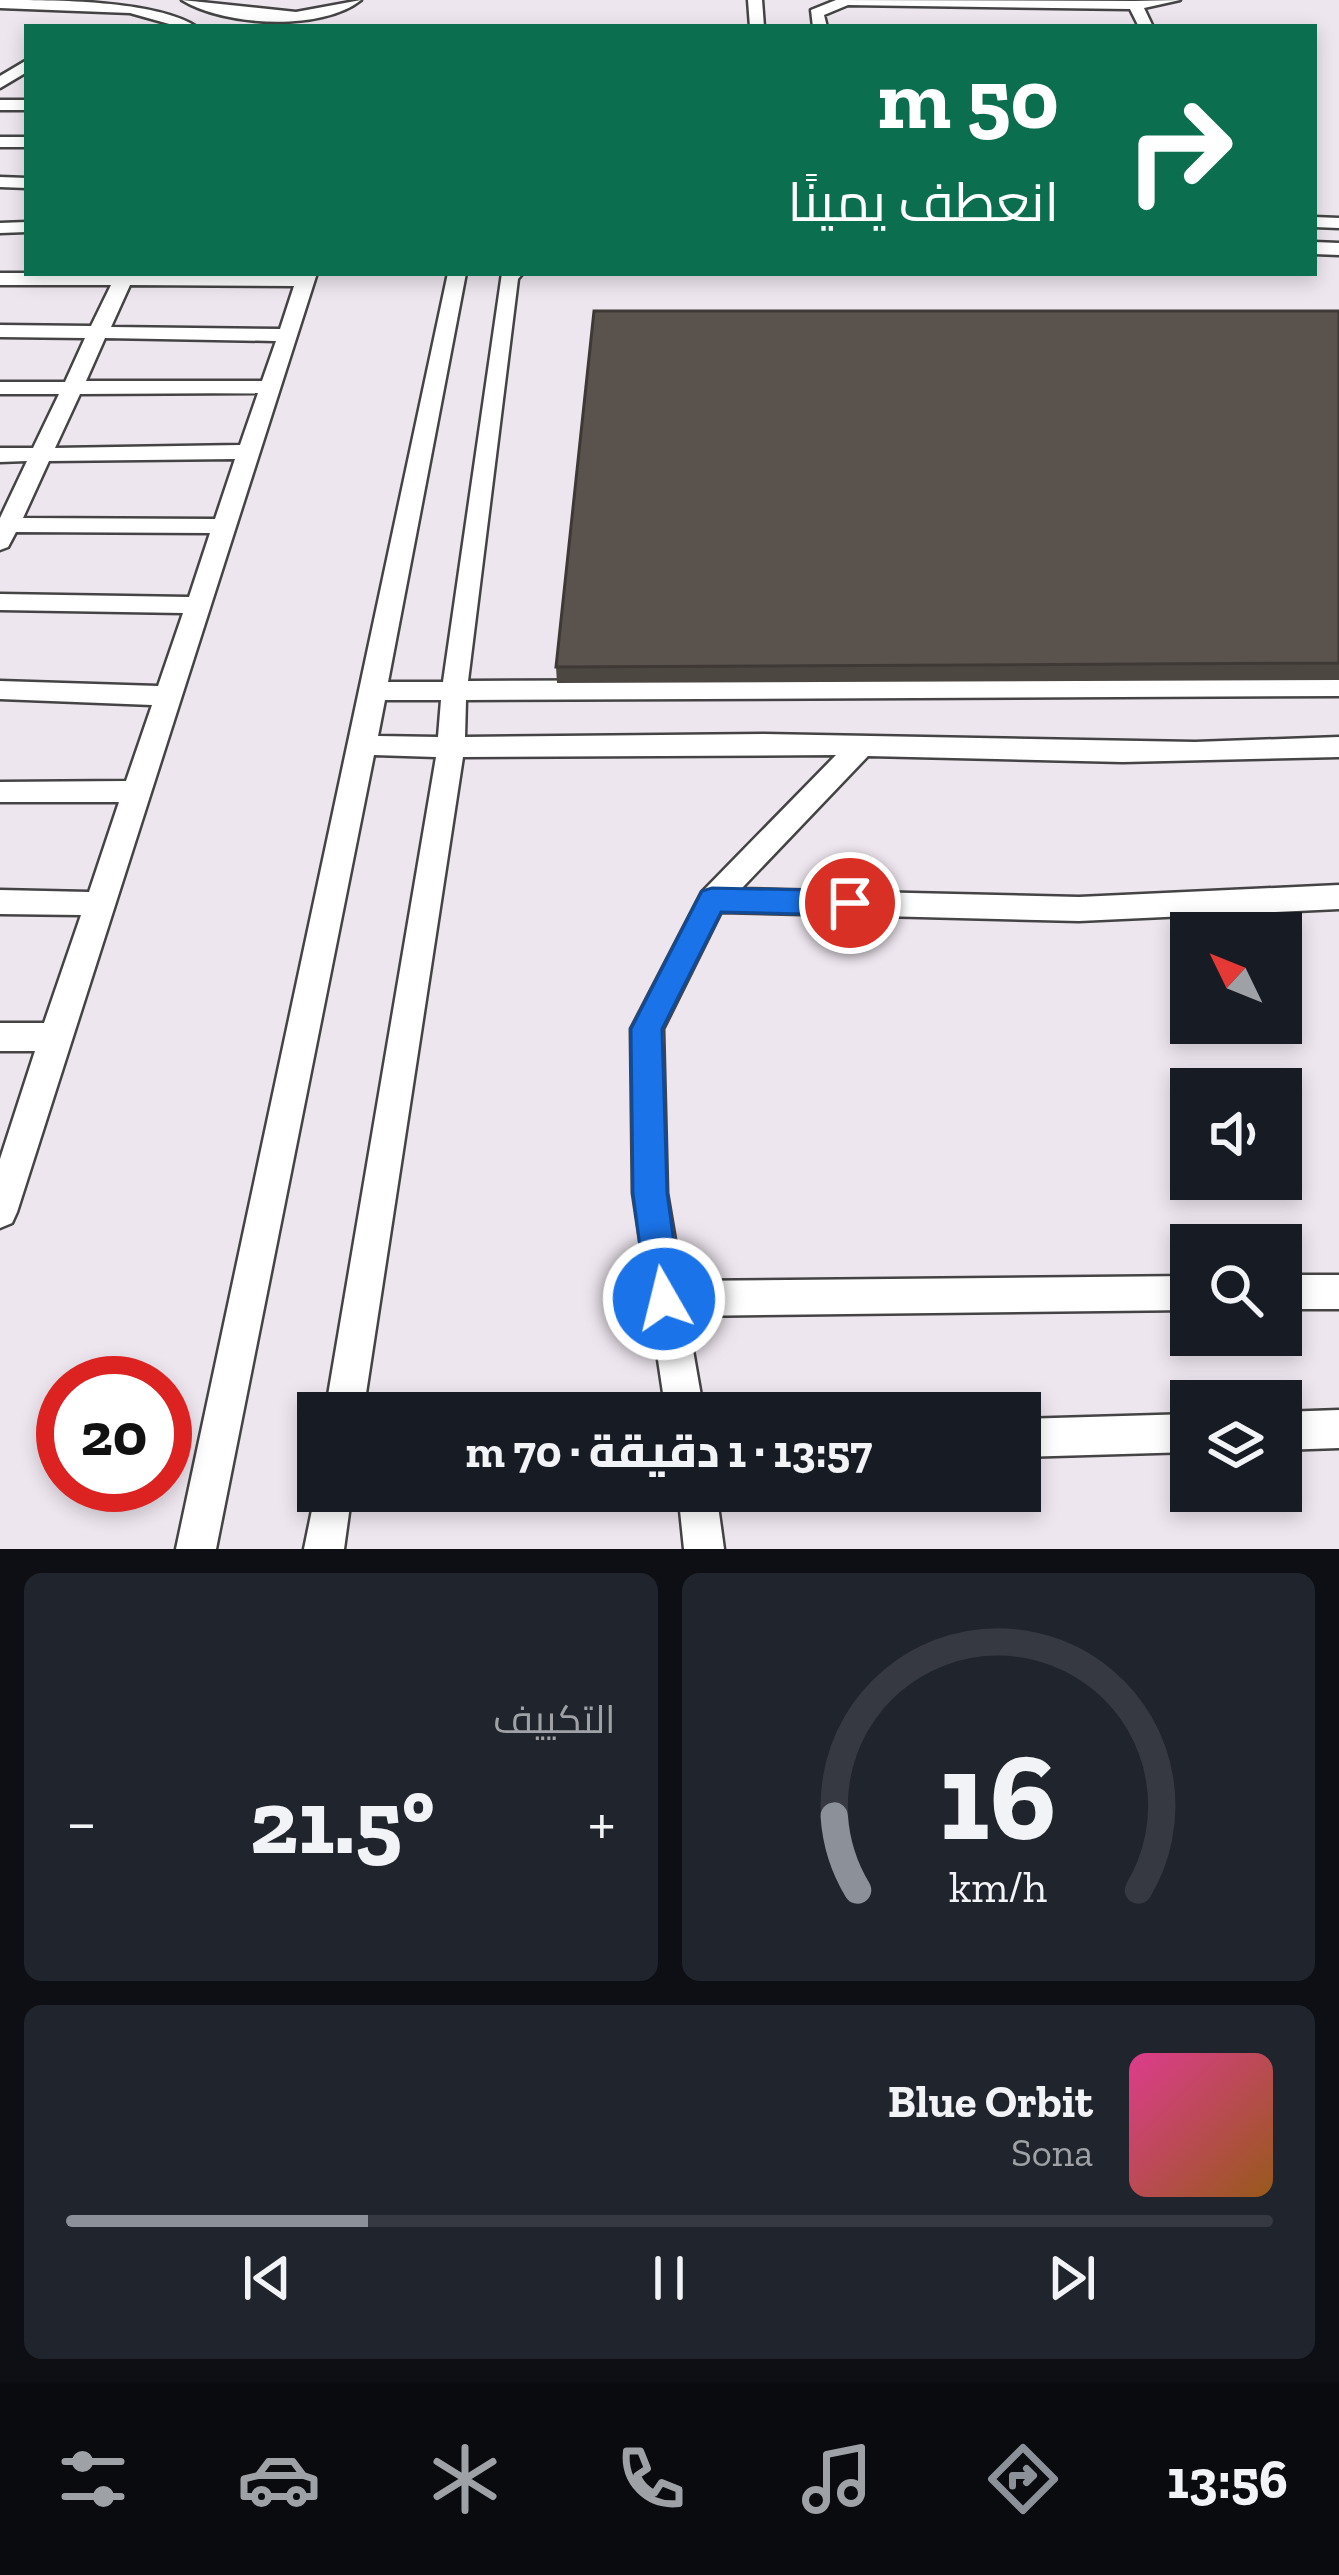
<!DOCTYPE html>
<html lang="ar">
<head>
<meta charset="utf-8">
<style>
  :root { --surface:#171b24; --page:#20242c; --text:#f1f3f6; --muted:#9ea1a6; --line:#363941; --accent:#8c9099 }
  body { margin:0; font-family:"Zilla Slab",Cairo,serif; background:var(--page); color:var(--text); direction:rtl; height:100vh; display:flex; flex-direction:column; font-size:45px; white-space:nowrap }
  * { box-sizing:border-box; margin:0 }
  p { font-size:39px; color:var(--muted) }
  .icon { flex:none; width:66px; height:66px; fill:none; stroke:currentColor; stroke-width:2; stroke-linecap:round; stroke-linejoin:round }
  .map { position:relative; height:1549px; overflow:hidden; direction:ltr }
  .drawer { display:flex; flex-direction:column; gap:24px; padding:24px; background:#0d0f14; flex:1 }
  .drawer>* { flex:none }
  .top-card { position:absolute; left:24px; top:24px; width:1293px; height:252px; border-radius:0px; box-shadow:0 6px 18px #0003; direction:rtl; background:#0b6e4f; color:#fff; overflow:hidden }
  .needle { width:78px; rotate:313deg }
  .tools { position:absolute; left:1170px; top:912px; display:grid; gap:24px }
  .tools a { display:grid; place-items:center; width:132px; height:132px; border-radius:0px; background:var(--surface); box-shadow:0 6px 18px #0003; font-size:60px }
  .speed { position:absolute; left:36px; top:1356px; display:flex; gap:24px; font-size:60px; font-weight:700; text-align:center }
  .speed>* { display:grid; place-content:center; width:156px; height:156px; border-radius:50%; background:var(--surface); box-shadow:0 6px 18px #0003; line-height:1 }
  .speed .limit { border:18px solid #d22; background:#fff; color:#111 }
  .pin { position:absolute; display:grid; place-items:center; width:102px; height:102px; color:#fff; margin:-51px; border:6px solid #fff; border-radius:50%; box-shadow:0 3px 12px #0007 }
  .me { position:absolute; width:132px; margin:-66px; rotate:352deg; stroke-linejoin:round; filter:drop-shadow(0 0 9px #0008) }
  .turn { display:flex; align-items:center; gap:42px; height:252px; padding:0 60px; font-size:54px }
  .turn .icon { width:156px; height:156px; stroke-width:2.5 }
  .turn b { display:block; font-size:84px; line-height:102px }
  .big { font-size:90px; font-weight:800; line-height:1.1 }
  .drawer .tile { flex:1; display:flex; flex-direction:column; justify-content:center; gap:18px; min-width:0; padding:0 42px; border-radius:18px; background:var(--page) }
  .drawer .dial { align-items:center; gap:0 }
  .dial svg { height:312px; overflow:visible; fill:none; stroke:var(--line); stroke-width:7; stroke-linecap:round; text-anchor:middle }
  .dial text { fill:var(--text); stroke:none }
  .song { display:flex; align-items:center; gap:36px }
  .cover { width:144px; height:144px; border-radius:18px; background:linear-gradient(135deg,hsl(330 70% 55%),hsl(30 70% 35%)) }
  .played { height:12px; border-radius:6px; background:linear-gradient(90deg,var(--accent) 25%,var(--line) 25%) }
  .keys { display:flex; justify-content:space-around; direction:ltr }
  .heat { display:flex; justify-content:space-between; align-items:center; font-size:66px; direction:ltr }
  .drawer .tiles { flex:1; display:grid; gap:24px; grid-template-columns:1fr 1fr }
  .tile:last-child { grid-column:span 2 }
  .trip { position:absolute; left:297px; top:1392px; width:744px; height:120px; border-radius:0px; background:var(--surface); box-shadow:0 6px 18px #0003; font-weight:800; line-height:120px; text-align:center; direction:rtl }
  .dock { display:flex; height:192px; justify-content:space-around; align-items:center; background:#090b0e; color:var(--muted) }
  .dock .icon { width:84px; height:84px }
  .dock .active { color:var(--accent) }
  .dock b { font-size:54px; color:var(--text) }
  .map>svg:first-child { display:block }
  .industrial { fill:#eee6ef; fill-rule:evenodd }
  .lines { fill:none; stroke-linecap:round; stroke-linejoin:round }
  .lane-casing { stroke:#444; stroke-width:5 }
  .lane { fill:#fff; fill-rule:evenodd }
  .wall { fill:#4d4742 }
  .building { fill:#5a524d; stroke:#3f3936; stroke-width:3 }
  .route { fill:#1a73e8; stroke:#114b97; stroke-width:3 }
</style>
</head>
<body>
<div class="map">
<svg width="1339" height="1549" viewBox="0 0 1339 1549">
  <rect width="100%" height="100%" fill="#fffdf5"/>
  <path class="industrial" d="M0 0H1339V1549H0ZM27 27H1314V273H27ZM1191 933H1281V1023H1191ZM1191 1089H1281V1179H1191ZM1191 1245H1281V1335H1191ZM63 1383H165V1485H63ZM1191 1401H1281V1491H1191ZM318 1413H1020V1491H318Z"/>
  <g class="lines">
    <defs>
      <path id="lane" d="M0 0C54 0 156 0 197 27H180L130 13 0 8Z
        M182 0 296 12 361 0C321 32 224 26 182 0Z
        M748 0H762L764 27H750Z
        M836 0 1135 1 1180 0 1144 8 1153 27H1139L1130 9 848 5 824 15 827 27H813L811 10Z
        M27 60V72L0 88V76Z
        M0 100H27V110H0Z
        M0 137H27V147H0Z
        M0 177 27 178V188L0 187Z
        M1314 217 1339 218V228L1314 227Z
        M27 222V232L0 233V223Z
        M1314 242 1339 243V255L1314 254Z
        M0 273H317L17 1212 12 1223 0 1228V1159L35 1051H0V1023H44L81 915 0 914V890L89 892 119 802H0V782L126 781 152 705 0 699V681L158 686 183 613 0 610V594L189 597 210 533 16 532 8 547 0 550V518L27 461 0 462V448H33L59 394H0V382H65L85 338 0 337V325L91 326 111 285H0ZM130 285 294 286 280 329 111 327ZM105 338 276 341 262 381H86ZM258 393 240 445 55 448 80 394ZM235 459 215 519 23 518 49 461Z
        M448 273H466L388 682H443L502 273H523L518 279 468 681 1339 678V696L466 700 465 737 764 734 1195 742 1339 737V757L1123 762 868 756 741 889 1079 897 1339 885V909L1079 921 721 912 663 1029 667 1193 682 1281 1191 1276V1310L687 1316 704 1413H666L633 1193 631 1029 702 892 836 755 463 757 363 1413H325L436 757 374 755 216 1549H176ZM385 700H441L438 737 378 736Z
        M1281 1275H1339V1309H1281Z
        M1339 1410V1448L1281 1450V1412Z
        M1191 1414V1452L1020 1457V1419Z
        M318 1481V1491H352L344 1549H304Z
        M678 1491H716L724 1549H684Z"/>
    </defs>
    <use href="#lane" class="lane-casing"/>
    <use href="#lane" class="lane"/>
  </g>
  <path class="wall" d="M1339 311V680L557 683 556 667Z"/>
  <path class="building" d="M594 311H1339V663L556 667Z"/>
  <path class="route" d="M712 888 850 891 860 895 864 903 860 911 850 915 721 912 662 1029 667 1193 682 1299 677 1311 664 1316 652 1311 647 1299 633 1193 631 1029 702 891Z"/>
</svg>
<div class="tools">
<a><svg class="needle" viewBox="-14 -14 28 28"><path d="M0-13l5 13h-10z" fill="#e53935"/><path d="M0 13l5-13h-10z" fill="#9ea1a6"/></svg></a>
<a><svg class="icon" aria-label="sound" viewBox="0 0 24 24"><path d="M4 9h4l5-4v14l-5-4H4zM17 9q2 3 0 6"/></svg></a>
<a><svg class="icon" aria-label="search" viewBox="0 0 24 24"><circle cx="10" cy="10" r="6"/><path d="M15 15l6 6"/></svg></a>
<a><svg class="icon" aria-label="layers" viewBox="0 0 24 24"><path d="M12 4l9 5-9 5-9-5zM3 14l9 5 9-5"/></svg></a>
</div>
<div class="speed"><div class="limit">20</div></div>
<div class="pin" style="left:850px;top:903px;background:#d93025"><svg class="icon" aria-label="arrive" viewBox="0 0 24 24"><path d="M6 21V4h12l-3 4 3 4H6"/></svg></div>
<svg class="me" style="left:664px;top:1299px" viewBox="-20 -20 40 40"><circle r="17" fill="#1a73e8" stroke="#fff" stroke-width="3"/><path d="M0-11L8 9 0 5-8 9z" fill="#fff"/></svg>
<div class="trip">13:57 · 1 دقيقة · 70 m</div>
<div class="top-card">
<div class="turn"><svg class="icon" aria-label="right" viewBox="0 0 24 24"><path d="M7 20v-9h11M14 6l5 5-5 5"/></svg><div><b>50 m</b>انعطف يمينًا</div></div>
</div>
</div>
<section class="drawer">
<div class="tiles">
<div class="tile dial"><svg viewBox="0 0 100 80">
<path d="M14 69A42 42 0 1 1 86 69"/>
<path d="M14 69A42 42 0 0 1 8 50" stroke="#8c9099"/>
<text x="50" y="56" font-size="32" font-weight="700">16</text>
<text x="50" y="72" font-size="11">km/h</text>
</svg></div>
<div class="tile"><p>التكييف</p>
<div class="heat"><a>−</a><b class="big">21.5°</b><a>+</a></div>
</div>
<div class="tile">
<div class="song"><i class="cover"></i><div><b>Blue Orbit</b><p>Sona</p></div></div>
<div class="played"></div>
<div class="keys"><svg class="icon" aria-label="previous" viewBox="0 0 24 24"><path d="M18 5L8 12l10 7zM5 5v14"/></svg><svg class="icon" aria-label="pause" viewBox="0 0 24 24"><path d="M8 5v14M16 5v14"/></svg><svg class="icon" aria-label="next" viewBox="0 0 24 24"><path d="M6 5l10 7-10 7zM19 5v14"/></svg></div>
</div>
</div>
</section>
<nav class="dock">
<b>13:56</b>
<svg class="icon active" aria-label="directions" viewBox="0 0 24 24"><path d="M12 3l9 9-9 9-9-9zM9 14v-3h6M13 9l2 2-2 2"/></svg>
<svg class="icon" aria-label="music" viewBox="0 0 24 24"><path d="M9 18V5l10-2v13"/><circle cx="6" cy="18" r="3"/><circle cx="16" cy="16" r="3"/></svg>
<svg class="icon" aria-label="phone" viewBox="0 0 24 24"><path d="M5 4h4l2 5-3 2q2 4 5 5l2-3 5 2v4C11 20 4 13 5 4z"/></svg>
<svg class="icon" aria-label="climate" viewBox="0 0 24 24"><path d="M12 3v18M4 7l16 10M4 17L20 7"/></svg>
<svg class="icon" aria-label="car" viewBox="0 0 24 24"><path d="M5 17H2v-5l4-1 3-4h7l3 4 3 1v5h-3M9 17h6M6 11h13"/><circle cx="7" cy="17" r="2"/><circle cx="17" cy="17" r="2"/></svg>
<svg class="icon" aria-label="filters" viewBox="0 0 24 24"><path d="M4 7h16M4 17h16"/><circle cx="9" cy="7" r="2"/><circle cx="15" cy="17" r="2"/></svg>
</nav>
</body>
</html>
